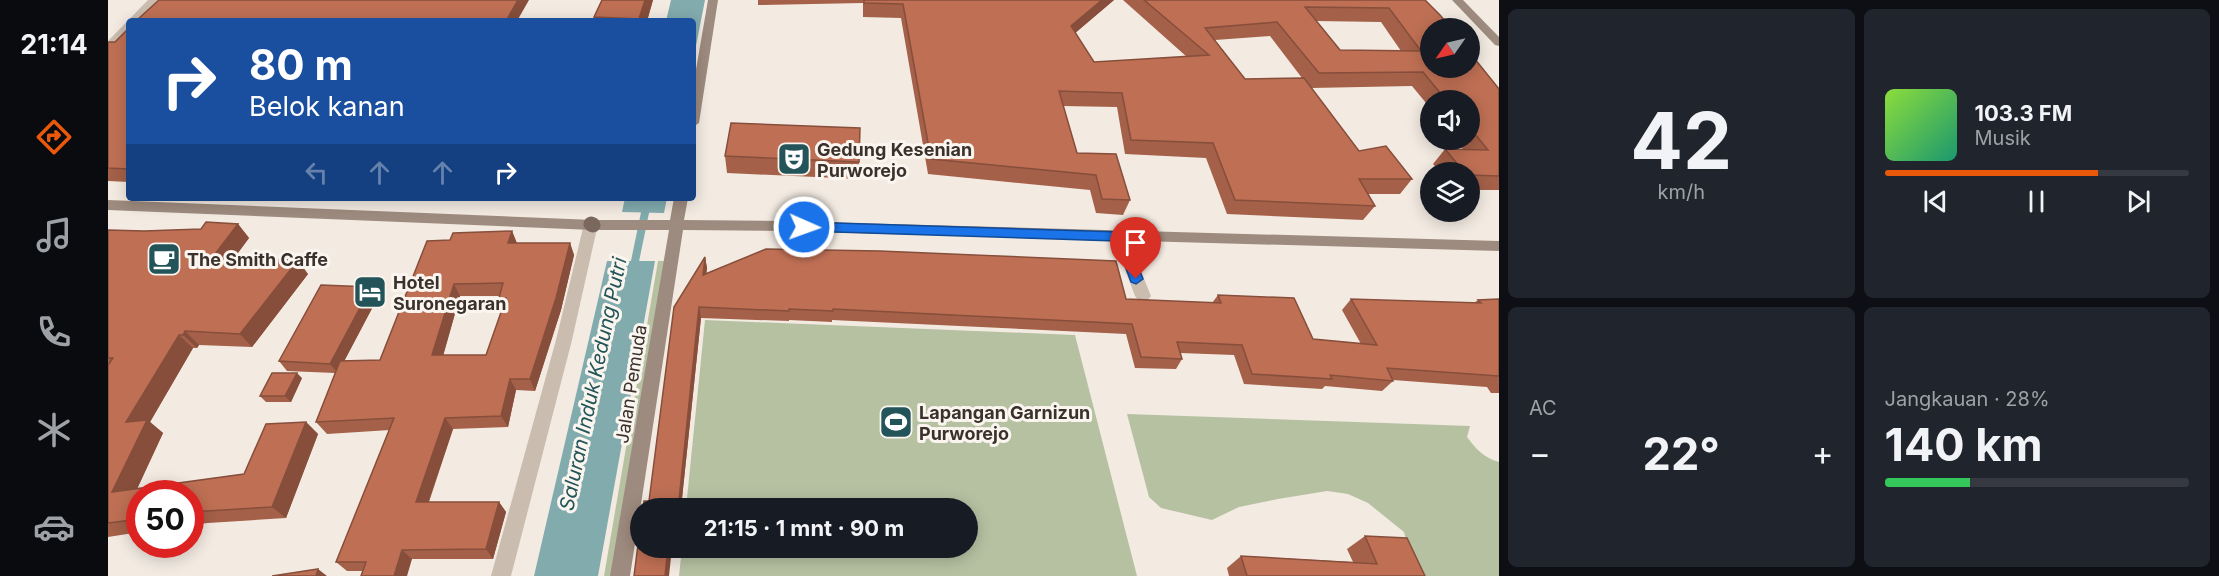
<!DOCTYPE html>
<html lang="id">
<head>
<meta charset="utf-8">
<style>
  :root { --surface:#171b24; --page:#20242c; --text:#f1f3f6; --muted:#9ea1a6; --line:#363941; --accent:#ea580c }
  body { margin:0; font-family:Inter,sans-serif; background:var(--page); color:var(--text); height:100vh; display:flex; flex-direction:column; font-size:22px; white-space:nowrap }
  * { box-sizing:border-box; margin:0 }
  p { font-size:20px; color:var(--muted) }
  .icon { flex:none; width:33px; height:33px; fill:none; stroke:currentColor; stroke-width:2; stroke-linecap:round; stroke-linejoin:round }
  .map { position:relative; flex:1; overflow:hidden }
  .details { display:flex; flex-direction:column; gap:9px; padding:9px; background:#0d0f14; width:720px }
  .details>* { flex:none }
  .hud { position:absolute; left:18px; top:18px; width:570px; height:183px; border-radius:6px; box-shadow:0 3px 15px #0003; background:#1a4fa0; color:#fff; overflow:hidden }
  .needle { width:39px; rotate:236deg }
  .buttons { position:absolute; left:1312px; top:18px; display:grid; gap:12px }
  .buttons a { display:grid; place-items:center; width:60px; height:60px; border-radius:50%; background:var(--surface); box-shadow:0 3px 15px #0003; font-size:30px }
  .speed { position:absolute; left:18px; top:480px; display:flex; gap:12px; font-size:30px; font-weight:700; text-align:center }
  .speed>* { display:grid; place-content:center; width:78px; height:78px; border-radius:50%; background:var(--surface); box-shadow:0 3px 15px #0003; line-height:1 }
  .speed .limit { border:9px solid #d22; background:#fff; color:#111 }
  .pin { position:absolute; display:grid; place-items:center; width:51px; height:51px; color:#fff; margin:-62px -26px; border-radius:50% 50% 50% 0; rotate:-45deg; box-shadow:0 0 6px #0007 }
  .pin .icon { rotate:45deg }
  .me { position:absolute; width:66px; margin:-33px; rotate:92deg; stroke-linejoin:round; filter:drop-shadow(0 0 4px #0008) }
  .turn { display:flex; align-items:center; gap:21px; height:126px; padding:0 24px; font-size:27px }
  .turn .icon { width:78px; height:78px; stroke-width:2.5 }
  .turn b { display:block; font-size:42px; line-height:51px }
  .lanes { display:flex; align-items:center; height:57px; padding:0 24px; background:#0003; justify-content:center; gap:30px; direction:ltr }
  .lanes .off { opacity:.35 }
  .big { font-size:45px; font-weight:700; line-height:1.1 }
  .details .tile { flex:1; display:flex; flex-direction:column; justify-content:center; gap:9px; min-width:0; padding:0 21px; border-radius:9px; background:var(--page) }
  .details .dial { align-items:center; gap:0 }
  .dial b { font-size:78px; line-height:1 }
  .song { display:flex; align-items:center; gap:18px }
  .cover { width:72px; height:72px; border-radius:9px; background:linear-gradient(135deg,hsl(90 70% 55%),hsl(160 70% 35%)) }
  .played { height:6px; border-radius:3px; background:linear-gradient(90deg,var(--accent) 70%,var(--line) 70%) }
  .keys { display:flex; justify-content:space-around; direction:ltr }
  .heat { display:flex; justify-content:space-between; align-items:center; font-size:33px; direction:ltr }
  .charge { height:9px; border-radius:4px; background:linear-gradient(90deg,#34c759 28%,var(--line) 0) }
  .details .tiles { flex:1; display:grid; gap:9px; grid-template-columns:repeat(2,1fr) }
  .trip { position:absolute; left:522px; top:498px; width:348px; height:60px; border-radius:30px; background:var(--surface); box-shadow:0 3px 15px #0003; font-weight:700; line-height:60px; text-align:center }
  main { display:flex; flex:1; min-height:0 }
  .tabs { display:flex; flex-direction:column; width:108px; justify-content:space-around; align-items:center; background:#090b0e; color:var(--muted) }
  .tabs .icon { width:42px; height:42px }
  .tabs .active { color:var(--accent) }
  .tabs b { font-size:27px; color:var(--text) }
  .map>svg:first-child { display:block }
  .green { fill:#b6c1a2 }
  .water { fill:#82abae }
  .lines { fill:none; stroke-linecap:round; stroke-linejoin:round }
  .stream { stroke:#82abae; stroke-width:8 }
  .street { fill:#cabcae; fill-rule:evenodd }
  .secondary { fill:#9e8b7f; fill-rule:evenodd }
  .primary { stroke:#7a685e; stroke-width:15 }
  .wall { fill:#a46048; fill-rule:evenodd }
  .shaded-wall { fill:#864e3b }
  .building { fill:#bf7054; stroke:#864e3b; stroke-width:1.5; fill-rule:evenodd }
  .route { fill:#1a73e8; stroke:#114b97; stroke-width:1.5 }
  .labels { text-anchor:middle; dominant-baseline:central; stroke-width:6; stroke-linejoin:round; paint-order:stroke }
  .poi-label { font-size:18px; font-weight:bold; fill:#3a312c; stroke:#faf5ef; text-anchor:start }
  .street-label { font-size:18px; fill:#3a312c; stroke:#faf5ef }
  .water-label { font-size:20px; font-style:italic; fill:#235459; stroke:#faf5ef }
</style>
</head>
<body>
<main>
<nav class="tabs">
<b>21:14</b>
<svg class="icon active" aria-label="directions" viewBox="0 0 24 24"><path d="M12 3l9 9-9 9-9-9zM9 14v-3h6M13 9l2 2-2 2"/></svg>
<svg class="icon" aria-label="music" viewBox="0 0 24 24"><path d="M9 18V5l10-2v13"/><circle cx="6" cy="18" r="3"/><circle cx="16" cy="16" r="3"/></svg>
<svg class="icon" aria-label="phone" viewBox="0 0 24 24"><path d="M5 4h4l2 5-3 2q2 4 5 5l2-3 5 2v4C11 20 4 13 5 4z"/></svg>
<svg class="icon" aria-label="climate" viewBox="0 0 24 24"><path d="M12 3v18M4 7l16 10M4 17L20 7"/></svg>
<svg class="icon" aria-label="car" viewBox="0 0 24 24"><path d="M5 17H2v-5l4-1 3-4h7l3 4 3 1v5h-3M9 17h6M6 11h13"/><circle cx="7" cy="17" r="2"/><circle cx="17" cy="17" r="2"/></svg>
</nav>
<div class="map">
<svg width="1391" height="576" viewBox="0 0 1391 576">
  <rect width="100%" height="100%" fill="#f3ebe2"/>
  <path class="green" d="M550 261H560L508 576H496Z
    M597 320 967 335 1029 576H571L574 548H860V508H578Z
    M1019 414 1362 426 1359 437C1368 449 1376 458 1391 462V576H1313L1300 548 1296 532 1260 503 1240 494 1219 491 1170 499 1131 507 1104 520 1053 508 1041 497Z"/>
  <path class="water" d="M563 0H597L585 61V21H558Z
    M517 198H559L556 213 514 212Z
    M499 261H547L490 576H426Z"/>
  <g class="lines">
    <path class="stream" d="M525 271 540 198"/>
    <path class="street" d="M40 0H51L31 21H21V31L4 49 0 50V41Z
      M483 219 490 224 464 340 403 576H383L448 340 476 224Z
      M1012 232 1019 237 1043 296 1040 300H1030L1027 296 1005 237Z"/>
    <path class="secondary" d="M600 0H610L591 123 585 127V87Z
      M1344 0H1355L1391 37V46L1387 45Z
      M566 198H580L576 220 673 221 1391 241V251L673 231 575 230 522 576H502L561 230H485L0 210V200L486 220H562Z"/>
    <path class="primary" d="M483 224 485 225"/>
  </g>
  <path class="wall" d="M494 0H545L539 21H487L486 17Z
    M650 0H1006L967 33 986 62 1079 57 1015 0H1317L1391 89V190H1362V172H1332L1325 164 1337 149H1355L1347 140H1362V100H1323V109L1304 86 1203 88 1251 151 1304 179 1292 194H1260L1267 206 1255 220 1119 214 1098 158 1017 154 1009 107 955 106 969 153 1022 200 1015 215 988 213 982 190 820 174 793 18 755 17V3L650 5ZM1208 21 1273 22 1293 51 1232 50ZM1162 36 1194 78 1137 79 1107 40Z
    M21 28V182L0 181V43L7 42Z
    M617 156 751 162 750 179 619 173Z
    M130 224 141 238 126 258 200 274 144 347 91 345 89 348H85L42 422 55 433 29 489 136 474 198 422 210 434 178 518 100 523 82 525V494H32V532L0 537V230L36 231 93 229Z
    M404 231 409 243H462L466 255 453 310 427 391 408 390 400 427 345 429 321 502H391L398 512 385 559H304L254 571H239L228 562 282 430 219 434 208 422 227 373 179 371 171 361 263 287 270 297 236 361 272 360 342 240ZM352 296H391V298L395 307 378 355H335Z
    M597 257 599 268 598 274 1018 299 1104 303 1110 295 1205 339 1253 344 1234 310 1243 299 1366 303 1370 300 1391 299V393H1383L1379 387 1285 380V381L1274 391 1217 386 1214 389 1136 384 1126 355 1072 353 1074 359 1068 369 1027 368 1018 334 724 320V322L681 320V321L593 318 573 508H535L541 501Z
    M194 378 183 402H158L152 396Z
    M1257 536 1317 576H1121L1119 568 1133 556 1245 562 1239 549Z"/>
  <path class="shaded-wall" d="M410 0H421L409 21H398Z
    M537 0H545L539 21H531V19Z
    M994 0H1006L959 40 963 26Z
    M130 224 141 238 116 272 104 258Z
    M404 231 409 244 400 243Z
    M462 243 466 255 453 310 427 391 422 379Z
    M597 257 599 268 597 286 595 275Z
    M190 260 200 274 144 347 132 334Z
    M346 284 352 296 332 367 324 355Z
    M263 287 270 297 230 373 222 364Z
    M591 307 593 318 573 508 571 500Z
    M77 331 91 345 89 348 75 335Z
    M71 335 85 348 42 422 55 433 22 504 4 492 18 422Z
    M189 373 194 378 183 402 177 396Z
    M402 379 408 390 400 427 393 416Z
    M337 418 345 429 317 512 308 502Z
    M198 422 210 434 178 518 164 507Z
    M566 500 568 508H565Z
    M391 502 398 512 385 559 378 549Z
    M560 548H564L561 576H557Z
    M294 550 304 559 299 576H286Z
    M210 569 219 576H208Z"/>
  <path class="building" d="M51 0H410L398 21H28Z
    M494 0H537L531 19 486 17Z
    M756 0H994L963 26 986 62 1101 55 1036 0H1317L1332 15 1343 28H1323V68H1362V53L1391 89V176L1362 175V172H1356L1337 149 1380 150 1362 128V100H1338L1315 72 1211 73 1169 22 1097 28 1137 79 1196 78 1251 151 1278 146 1304 179H1251L1267 206 1127 200 1105 143 1023 140 1014 93 951 91 969 153 1008 154 1022 200 994 199 988 175 823 159 795 4 756 3ZM1197 7 1281 8 1313 51 1232 50Z
    M21 28V169L0 168V43L1 42H7Z
    M623 123 752 128 751 162 617 156Z
    M98 222 130 224 104 258 190 260 132 334 77 331 75 335H71L18 422 39 420 4 492 136 474 158 424 198 422 164 507 82 512V494H32V519L0 523V365L5 358H0V230L36 231 93 229Z
    M404 231 400 243H462L448 298 422 379H402L393 416 337 418 308 502H391L378 549 294 550 286 576H253L258 562H228L286 418 208 422 232 361 272 360 319 241 342 240 345 233ZM395 283 391 298H398L378 355H324L346 284Z
    M658 249 772 251 1008 261 1018 299 1113 303 1110 295 1186 298 1205 339 1269 345 1243 299 1373 303 1370 300 1391 299V376L1279 368 1285 381 1222 375 1224 379 1144 374 1134 345 1069 342 1074 359 1033 357 1024 324 725 309V311L681 309V311L591 307 571 500H566L565 508H535L536 501H541L566 307 597 257 595 275Z
    M213 285 263 287 222 364 171 361Z
    M164 373H189L177 396H152Z
    M532 529V548H560L557 576H526Z
    M1257 536 1299 538 1317 576H1139L1133 556 1269 564Z
    M210 569 208 576H164Z"/>
  <path class="route" d="M696 222 1012 232 1019 237 1035 279 1028 284 1023 282 1008 241 696 231 690 227Z"/>
  <defs>
    <symbol id="theatre-square" viewBox="-11 -11 22 22"><rect x="-9" y="-9" width="18" height="18" rx="4" fill="#235459" stroke="#faf5ef"/><path d="M-5-5.5Q0-4 5-5.5V0Q5 5 0 6Q-5 5-5 0ZM-3.3-2.5H-1v1.5H-3.3ZM1-2.5H3.3v1.5H1ZM-2.8 1Q0 5.5 2.8 1Z" fill="#fff"/></symbol>
    <symbol id="cafe-square" viewBox="-11 -11 22 22"><rect x="-9" y="-9" width="18" height="18" rx="4" fill="#235459" stroke="#faf5ef"/><path d="M-5.5-4.5H6V0H3Q3 3.5 0 3.5H-2.5Q-5.5 3.5-5.5 0ZM3-3.2v2h1.7v-2ZM-6 4.5H4V6H-6Z" fill="#fff"/></symbol>
    <symbol id="hotel-square" viewBox="-11 -11 22 22"><rect x="-9" y="-9" width="18" height="18" rx="4" fill="#235459" stroke="#faf5ef"/><path d="M-6-4.5h1.5V1H6V5H4.5V3h-9V5H-6ZM-4 0a1.8 1.8 0 1 1 3.6 0ZM.5 0V-2.5h3Q6-2.5 6 0Z" fill="#fff"/></symbol>
    <symbol id="stadium-square" viewBox="-11 -11 22 22"><rect x="-9" y="-9" width="18" height="18" rx="4" fill="#235459" stroke="#faf5ef"/><path d="M0-5a6.5 5 0 1 0 0 10a6.5 5 0 1 0 0-10ZM-3.5-1.8h7v3.6h-7Z" fill="#fff"/></symbol>
  </defs>
  <g fill-rule="evenodd">
    <use href="#theatre-square" x="667" y="140" width="38" height="38"/>
    <use href="#cafe-square" x="37" y="240" width="38" height="38"/>
    <use href="#hotel-square" x="243" y="273" width="38" height="38"/>
    <use href="#stadium-square" x="769" y="403" width="38" height="38"/>
  </g>
  <g class="labels">
    <g class="poi-label">
      <text x="709" y="149">Gedung Kesenian<tspan x="709" dy="21">Purworejo</tspan></text>
      <text x="79" y="259">The Smith Caffe</text>
      <text x="285" y="282">Hotel<tspan x="285" dy="21">Suronegaran</tspan></text>
      <text x="811" y="412">Lapangan Garnizun<tspan x="811" dy="21">Purworejo</tspan></text>
    </g>
    <g class="street-label">
      <text transform="translate(523 384) rotate(-81)">Jalan Pemuda</text>
    </g>
    <g class="water-label">
      <text transform="translate(485 384) rotate(-78)">Saluran Induk Kedung Putri</text>
    </g>
  </g>
</svg>
<div class="buttons">
<a><svg class="needle" viewBox="-14 -14 28 28"><path d="M0-13l5 13h-10z" fill="#e53935"/><path d="M0 13l5-13h-10z" fill="#9ea1a6"/></svg></a>
<a><svg class="icon" aria-label="sound" viewBox="0 0 24 24"><path d="M4 9h4l5-4v14l-5-4H4zM17 9q2 3 0 6"/></svg></a>
<a><svg class="icon" aria-label="layers" viewBox="0 0 24 24"><path d="M12 4l9 5-9 5-9-5zM3 14l9 5 9-5"/></svg></a>
</div>
<div class="speed"><div class="limit">50</div></div>
<div class="pin" style="left:1028px;top:279px;background:#d93025"><svg class="icon" aria-label="arrive" viewBox="0 0 24 24"><path d="M6 21V4h12l-3 4 3 4H6"/></svg></div>
<svg class="me" style="left:696px;top:227px" viewBox="-20 -20 40 40"><circle r="17" fill="#1a73e8" stroke="#fff" stroke-width="3"/><path d="M0-11L8 9 0 5-8 9z" fill="#fff"/></svg>
<div class="trip">21:15 · 1 mnt · 90 m</div>
<div class="hud">
<div class="turn"><svg class="icon" aria-label="right" viewBox="0 0 24 24"><path d="M7 20v-9h11M14 6l5 5-5 5"/></svg><div><b>80 m</b>Belok kanan</div></div>
<div class="lanes"><svg class="icon off" aria-label="left" viewBox="0 0 24 24"><path d="M17 20v-9H6M10 6l-5 5 5 5"/></svg><svg class="icon off" aria-label="ahead" viewBox="0 0 24 24"><path d="M12 20V5M6 11l6-6 6 6"/></svg><svg class="icon off" aria-label="ahead" viewBox="0 0 24 24"><path d="M12 20V5M6 11l6-6 6 6"/></svg><svg class="icon" aria-label="right" viewBox="0 0 24 24"><path d="M7 20v-9h11M14 6l5 5-5 5"/></svg></div>
</div>
</div>
<section class="details">
<div class="tiles">
<div class="tile dial"><b>42</b><p>km/h</p></div>
<div class="tile">
<div class="song"><i class="cover"></i><div><b>103.3 FM</b><p>Musik</p></div></div>
<div class="played"></div>
<div class="keys"><svg class="icon" aria-label="previous" viewBox="0 0 24 24"><path d="M18 5L8 12l10 7zM5 5v14"/></svg><svg class="icon" aria-label="pause" viewBox="0 0 24 24"><path d="M8 5v14M16 5v14"/></svg><svg class="icon" aria-label="next" viewBox="0 0 24 24"><path d="M6 5l10 7-10 7zM19 5v14"/></svg></div>
</div>
<div class="tile"><p>AC</p>
<div class="heat"><a>−</a><b class="big">22°</b><a>+</a></div>
</div>
<div class="tile"><p>Jangkauan · 28%</p><b class="big">140 km</b><div class="charge"></div></div>
</div>
</section>
</main>
</body>
</html>
